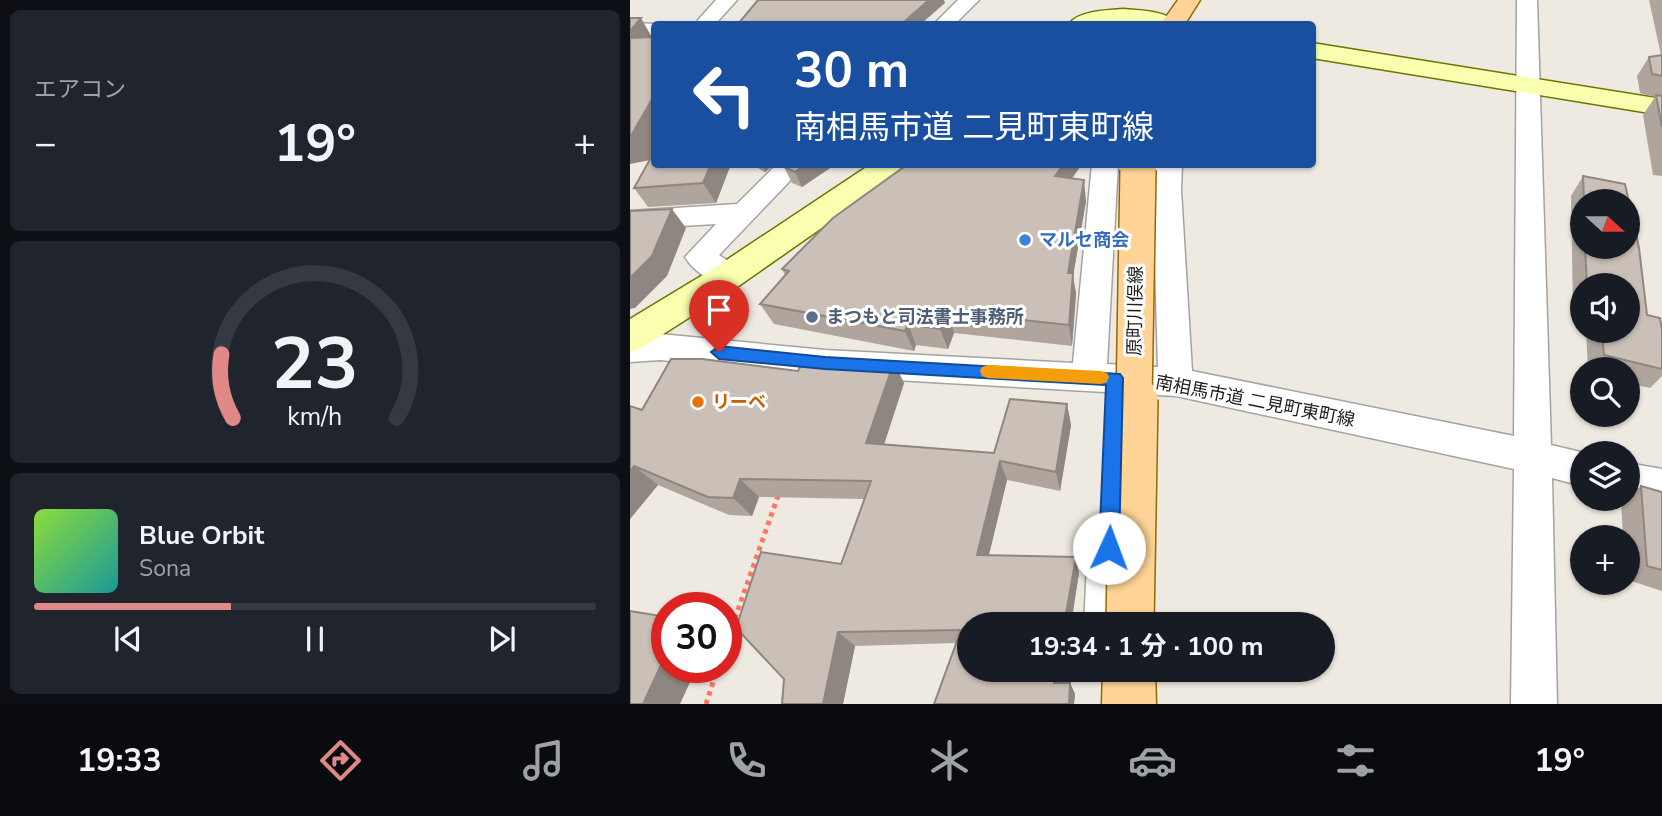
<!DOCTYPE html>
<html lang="ja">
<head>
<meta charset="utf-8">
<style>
  :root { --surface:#171b24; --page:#20242c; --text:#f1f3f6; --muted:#9ea1a6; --line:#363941; --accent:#df8887 }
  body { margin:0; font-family:"Nunito Sans","Noto Sans JP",sans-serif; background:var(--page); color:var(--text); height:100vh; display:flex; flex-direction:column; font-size:26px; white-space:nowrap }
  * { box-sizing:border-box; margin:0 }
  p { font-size:23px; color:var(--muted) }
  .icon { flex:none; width:38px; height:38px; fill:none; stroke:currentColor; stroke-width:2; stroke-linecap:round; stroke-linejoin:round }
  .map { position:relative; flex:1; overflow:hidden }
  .panel { display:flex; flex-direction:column; gap:10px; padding:10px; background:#0d0f14; width:630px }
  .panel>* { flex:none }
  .hud { position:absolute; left:21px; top:21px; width:665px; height:147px; border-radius:7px; box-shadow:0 2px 5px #0004; background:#1a4fa0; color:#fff; overflow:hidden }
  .needle { width:46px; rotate:111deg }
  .buttons { position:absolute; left:940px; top:189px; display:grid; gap:14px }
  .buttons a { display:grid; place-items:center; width:70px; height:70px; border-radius:50%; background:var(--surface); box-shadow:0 2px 5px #0004; font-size:35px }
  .speed { position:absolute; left:21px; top:592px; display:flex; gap:14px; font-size:35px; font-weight:700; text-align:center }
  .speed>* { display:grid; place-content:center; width:91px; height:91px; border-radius:50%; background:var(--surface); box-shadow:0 2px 5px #0004; line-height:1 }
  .speed .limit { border:10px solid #d22; background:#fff; color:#111 }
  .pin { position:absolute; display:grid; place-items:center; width:60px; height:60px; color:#fff; margin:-72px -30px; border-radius:50% 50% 50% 0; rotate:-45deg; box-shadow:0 0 7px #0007 }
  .pin .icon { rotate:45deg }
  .me { position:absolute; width:77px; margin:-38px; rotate:2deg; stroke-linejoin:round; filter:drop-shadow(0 0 5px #0008) }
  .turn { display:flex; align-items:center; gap:24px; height:147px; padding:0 28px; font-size:32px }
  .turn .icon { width:91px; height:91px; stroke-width:2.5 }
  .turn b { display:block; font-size:49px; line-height:60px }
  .big { font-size:52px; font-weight:700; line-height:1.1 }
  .panel .card { flex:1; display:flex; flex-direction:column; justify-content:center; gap:10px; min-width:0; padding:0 24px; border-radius:10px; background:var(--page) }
  .panel .dial { align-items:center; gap:0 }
  .dial svg { height:182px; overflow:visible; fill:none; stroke:var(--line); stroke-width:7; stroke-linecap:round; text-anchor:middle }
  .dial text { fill:var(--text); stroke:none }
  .song { display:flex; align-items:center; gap:21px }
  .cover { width:84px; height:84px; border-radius:10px; background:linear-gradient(135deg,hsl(90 70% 55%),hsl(180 70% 35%)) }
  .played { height:7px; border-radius:4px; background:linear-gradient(90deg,var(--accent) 35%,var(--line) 35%) }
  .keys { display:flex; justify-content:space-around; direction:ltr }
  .heat { display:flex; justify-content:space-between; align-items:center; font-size:38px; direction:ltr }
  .trip { position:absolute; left:327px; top:612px; width:378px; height:70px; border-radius:35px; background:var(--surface); box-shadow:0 2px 5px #0004; font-weight:700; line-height:70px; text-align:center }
  .dock { display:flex; height:112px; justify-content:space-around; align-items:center; background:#090b0e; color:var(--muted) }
  .dock .icon { width:49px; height:49px }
  .dock .active { color:var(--accent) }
  .dock b { font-size:32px; color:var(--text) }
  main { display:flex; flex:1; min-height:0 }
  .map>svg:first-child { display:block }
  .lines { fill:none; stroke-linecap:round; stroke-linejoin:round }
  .street-casing { stroke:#a3a3a3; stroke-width:3 }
  .secondary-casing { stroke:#677700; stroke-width:3 }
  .primary-casing { stroke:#956700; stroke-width:3 }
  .path { stroke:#ff7562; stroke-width:5; stroke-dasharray:4.5 4.5; stroke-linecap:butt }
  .street { fill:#fff; fill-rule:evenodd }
  .secondary { fill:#f9ffaf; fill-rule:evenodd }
  .primary { fill:#ffd496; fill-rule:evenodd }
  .primary-bridge-far2-casing { stroke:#956700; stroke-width:28; stroke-linecap:butt }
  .primary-bridge-far1-casing { stroke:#956700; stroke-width:38; stroke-linecap:butt }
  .primary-bridge-casing { stroke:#956700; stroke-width:50; stroke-linecap:butt }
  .primary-bridge-far2 { stroke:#ffd496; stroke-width:26 }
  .primary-bridge-far1 { stroke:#ffd496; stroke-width:35 }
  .primary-bridge { stroke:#ffd496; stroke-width:47 }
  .wall { fill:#afa59d; fill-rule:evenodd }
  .shaded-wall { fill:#8e8680 }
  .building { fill:#cbc0b7; stroke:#8e8680; stroke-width:2 }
  .route { fill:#1a73e8; stroke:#114b97; stroke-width:2 }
  .slow { fill:#f59e0b }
  .shop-dot { fill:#3f7fe0; stroke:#fff; stroke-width:2.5 }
  .service-dot { fill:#5c6f8a; stroke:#fff; stroke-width:2.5 }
  .food-dot { fill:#e8710a; stroke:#fff; stroke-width:2.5 }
  .labels { text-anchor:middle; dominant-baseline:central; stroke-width:6; stroke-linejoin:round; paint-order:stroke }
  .shop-label { font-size:18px; font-weight:bold; fill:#366cbe; stroke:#fff; text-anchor:start }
  .street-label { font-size:18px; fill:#1c1c1c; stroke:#fff }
  .service-label { font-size:18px; font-weight:bold; fill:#4e5e75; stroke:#fff; text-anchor:start }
  .food-label { font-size:18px; font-weight:bold; fill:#c56008; stroke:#fff; text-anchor:start }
</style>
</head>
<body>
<main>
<section class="panel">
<div class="card"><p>エアコン</p>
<div class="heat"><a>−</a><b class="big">19°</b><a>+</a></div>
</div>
<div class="card dial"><svg viewBox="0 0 100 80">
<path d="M14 69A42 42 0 1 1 86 69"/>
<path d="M14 69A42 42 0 0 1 9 41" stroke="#df8887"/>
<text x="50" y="56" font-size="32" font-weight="700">23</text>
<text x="50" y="72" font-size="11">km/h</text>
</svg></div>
<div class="card">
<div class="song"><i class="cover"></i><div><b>Blue Orbit</b><p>Sona</p></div></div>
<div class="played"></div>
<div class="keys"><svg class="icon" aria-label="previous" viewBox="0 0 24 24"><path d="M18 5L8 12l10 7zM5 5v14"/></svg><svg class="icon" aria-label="pause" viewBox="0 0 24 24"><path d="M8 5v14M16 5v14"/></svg><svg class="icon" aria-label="next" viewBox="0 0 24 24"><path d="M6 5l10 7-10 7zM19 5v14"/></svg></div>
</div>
</section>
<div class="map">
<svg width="1032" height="704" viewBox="0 0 1032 704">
  <rect width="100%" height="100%" fill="#efeae1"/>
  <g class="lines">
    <defs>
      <path id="street" d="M86 0H107L88 21 89 24H69L68 20Z
        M328 0H349L325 24H304Z
        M887 0H907L921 445 955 453H952V486L922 478 927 704H881L884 469 546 396 195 376 30 360 0 362V336L30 334 195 350 443 363 462 164H488L477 364 528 367 523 190 526 164H552L551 190 562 371 884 436Z
        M0 23 27 24H24V36L0 35Z
        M147 164H176L89 255 109 268 113 276 109 284C90 289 65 274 55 257L86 224 0 229V211L107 204Z
        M998 463 1032 469V505L998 497Z
        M478 544 493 550 499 564 498 625H454L457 564 463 550Z"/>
      <path id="secondary" d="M493 9C508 10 539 11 548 24H439C448 11 478 10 493 9Z
        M682 43 1032 99V115L682 58Z
        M241 164H277L273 171 110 285 13 347 0 352V319L86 267Z"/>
      <path id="primary" d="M548 0H570L555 24H531Z
        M473 670H525L526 704H472Z"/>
    </defs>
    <use href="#street" class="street-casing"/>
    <use href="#secondary" class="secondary-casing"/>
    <use href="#primary" class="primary-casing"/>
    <path class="path" d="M96 644 149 493
      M76 704 88 667"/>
    <use href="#street" class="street"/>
    <use href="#secondary" class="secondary"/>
    <use href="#primary" class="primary"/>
    <defs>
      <path id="primary-bridge-far2" d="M508 172V164"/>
      <path id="primary-bridge-far1" d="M504 401 508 170"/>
      <path id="primary-bridge" d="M500 625 504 399"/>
    </defs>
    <use href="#primary-bridge-far2" class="primary-bridge-far2-casing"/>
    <use href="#primary-bridge-far1" class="primary-bridge-far1-casing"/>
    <use href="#primary-bridge" class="primary-bridge-casing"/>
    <use href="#primary-bridge-far2" class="primary-bridge-far2"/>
    <use href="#primary-bridge-far1" class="primary-bridge-far1"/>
    <use href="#primary-bridge" class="primary-bridge"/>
  </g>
  <path class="wall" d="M1019 0H1032V176L1023 175 1013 115 1025 97 1010 93 1007 76 1019 57 1031 55Z
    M24 164H101L86 203 18 207 4 188Z
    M120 164H144L135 172Z
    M157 164H206L172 187 162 183 154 167Z
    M452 164 442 179 456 201 443 276 446 294 442 346 324 333 318 349 286 345 284 351 144 324 130 304 155 275 152 269Z
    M953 176 995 184 1009 248 1017 315 1030 318 1032 330V376L1020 388 998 383V369H958L956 331H998V285H952V312L943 310 941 196ZM952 201H998V247H952Z
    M168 371 274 383 254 444 364 453 437 404 441 425 430 491 377 480 359 555 449 573 431 683H440L445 694 444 704H304L326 643 225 646 213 704H152L211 564 234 499 129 497 122 516 99 515 28 485 0 519V406L12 410Z
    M1011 486 1032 492V591L998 580V537H993L991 501 994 499H998V496Z"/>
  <path class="shaded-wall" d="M299 0H314L315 3 291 24H278L276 20Z
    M11 18 24 41 0 48V31Z
    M24 96V151L20 160 0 164V134Z
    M81 164H101L86 203 73 183Z
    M132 164H144L135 172Z
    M176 164H206L172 187 165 172Z
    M434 164H452L427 198 425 176Z
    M454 180 456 201 443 276 446 294 442 346 439 325 438 273Z
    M42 209 56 228 37 276 5 308 0 309V278Z
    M317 312 324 333 318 349 310 329Z
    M278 324 286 345 284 351 275 331Z
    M264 362 274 383 248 463 236 443Z
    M437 404 441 425 430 491 426 472Z
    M370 461 377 480 355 571 347 555Z
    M4 466 28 485 0 519V471Z
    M110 479 129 497 122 516 103 498Z
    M446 557 449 573 441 625H434Z
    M208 632 225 646 213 704H193Z
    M37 652V667H67L50 704H13Z
    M426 670H433L429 694 424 683Z
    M440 683 445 694 444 704H439Z"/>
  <path class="building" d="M128 0H299L276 20 290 24H108Z
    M0 18H11L0 31Z
    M24 37V96L2 134H0V38Z
    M1032 55V76L1022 74 1019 57Z
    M1026 95 1032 96V127Z
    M24 152V164H81L73 183 4 188Z
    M157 164H176L165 172 154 167Z
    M278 164H434L425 176 454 180 438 273H443L439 325 317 312 310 329 278 324 275 331 130 304 159 271 152 269 203 218Z
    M953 176 995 184 1009 248 1017 315 1030 318 1032 330V369L974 355 972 331H998V285H957L955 247H998V201H954Z
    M42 209 22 256 0 278V211Z
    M175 358 264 362 236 443 364 453 380 399 437 404 426 472 370 461 347 555 446 557 434 625H340V670H426L424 683H440L439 704H304L331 630 208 632 193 704H152L154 679 106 628 131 552 211 564 241 481 110 479 103 498 78 497 4 466 0 471V406L12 410 41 359H72L168 371Z
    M1011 486 1032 492V570L1017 566Z
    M0 611 37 617V652L13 704H0Z"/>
  <path class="route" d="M89 346 195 357 490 374 493 378 489 548 486 554 479 557 472 554 469 548 476 385 195 369 89 359 81 352Z"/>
  <path class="slow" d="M358 365 471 371 477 373 479 377 477 382 471 384 358 378 352 376 350 371 352 367Z"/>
  <circle class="shop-dot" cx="395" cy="240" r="7"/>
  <circle class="service-dot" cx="182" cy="317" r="7"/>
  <circle class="food-dot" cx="68" cy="402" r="7"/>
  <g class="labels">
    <g class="shop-label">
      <text x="409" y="240">マルセ商会</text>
    </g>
    <g class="street-label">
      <text transform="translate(505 311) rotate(-89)">原町川俣線</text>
      <text transform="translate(625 401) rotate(11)">南相馬市道 二見町東町線</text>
    </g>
    <g class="service-label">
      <text x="196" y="317">まつもと司法書士事務所</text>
    </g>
    <g class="food-label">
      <text x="82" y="402">リーベ</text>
    </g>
  </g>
</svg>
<div class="buttons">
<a><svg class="needle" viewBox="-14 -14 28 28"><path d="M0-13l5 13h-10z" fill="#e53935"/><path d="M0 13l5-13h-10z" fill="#9ea1a6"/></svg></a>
<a><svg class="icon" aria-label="sound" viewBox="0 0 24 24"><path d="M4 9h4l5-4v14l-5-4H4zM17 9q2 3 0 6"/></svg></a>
<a><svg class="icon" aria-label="search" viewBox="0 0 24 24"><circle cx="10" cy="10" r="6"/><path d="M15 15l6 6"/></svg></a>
<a><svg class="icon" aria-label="layers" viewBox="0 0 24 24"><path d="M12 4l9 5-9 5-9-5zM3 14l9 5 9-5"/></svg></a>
<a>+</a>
</div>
<div class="speed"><div class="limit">30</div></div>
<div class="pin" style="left:89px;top:352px;background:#d93025"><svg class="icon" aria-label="arrive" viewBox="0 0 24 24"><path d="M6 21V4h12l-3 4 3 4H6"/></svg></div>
<svg class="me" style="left:479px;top:548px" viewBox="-20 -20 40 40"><circle r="19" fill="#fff"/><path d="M0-13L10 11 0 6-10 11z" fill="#1a73e8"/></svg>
<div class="trip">19:34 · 1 分 · 100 m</div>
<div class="hud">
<div class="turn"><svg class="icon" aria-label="left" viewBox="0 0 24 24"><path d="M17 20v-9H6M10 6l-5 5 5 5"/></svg><div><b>30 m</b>南相馬市道 二見町東町線</div></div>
</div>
</div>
</main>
<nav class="dock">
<b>19:33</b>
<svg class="icon active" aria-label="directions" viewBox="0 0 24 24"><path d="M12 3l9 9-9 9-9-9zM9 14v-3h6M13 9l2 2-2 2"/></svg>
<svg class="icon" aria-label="music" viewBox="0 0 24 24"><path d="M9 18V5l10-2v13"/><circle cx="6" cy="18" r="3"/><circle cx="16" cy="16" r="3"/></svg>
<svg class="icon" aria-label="phone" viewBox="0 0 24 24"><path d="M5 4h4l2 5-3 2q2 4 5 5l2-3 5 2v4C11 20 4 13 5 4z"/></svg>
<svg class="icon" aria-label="climate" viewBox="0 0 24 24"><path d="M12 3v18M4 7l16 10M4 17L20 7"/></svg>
<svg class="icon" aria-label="car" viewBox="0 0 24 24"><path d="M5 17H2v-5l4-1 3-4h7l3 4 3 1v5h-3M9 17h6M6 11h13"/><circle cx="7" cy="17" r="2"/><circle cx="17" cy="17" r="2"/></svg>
<svg class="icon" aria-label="filters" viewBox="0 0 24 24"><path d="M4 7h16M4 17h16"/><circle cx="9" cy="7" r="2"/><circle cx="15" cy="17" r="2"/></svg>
<b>19°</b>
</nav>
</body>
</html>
